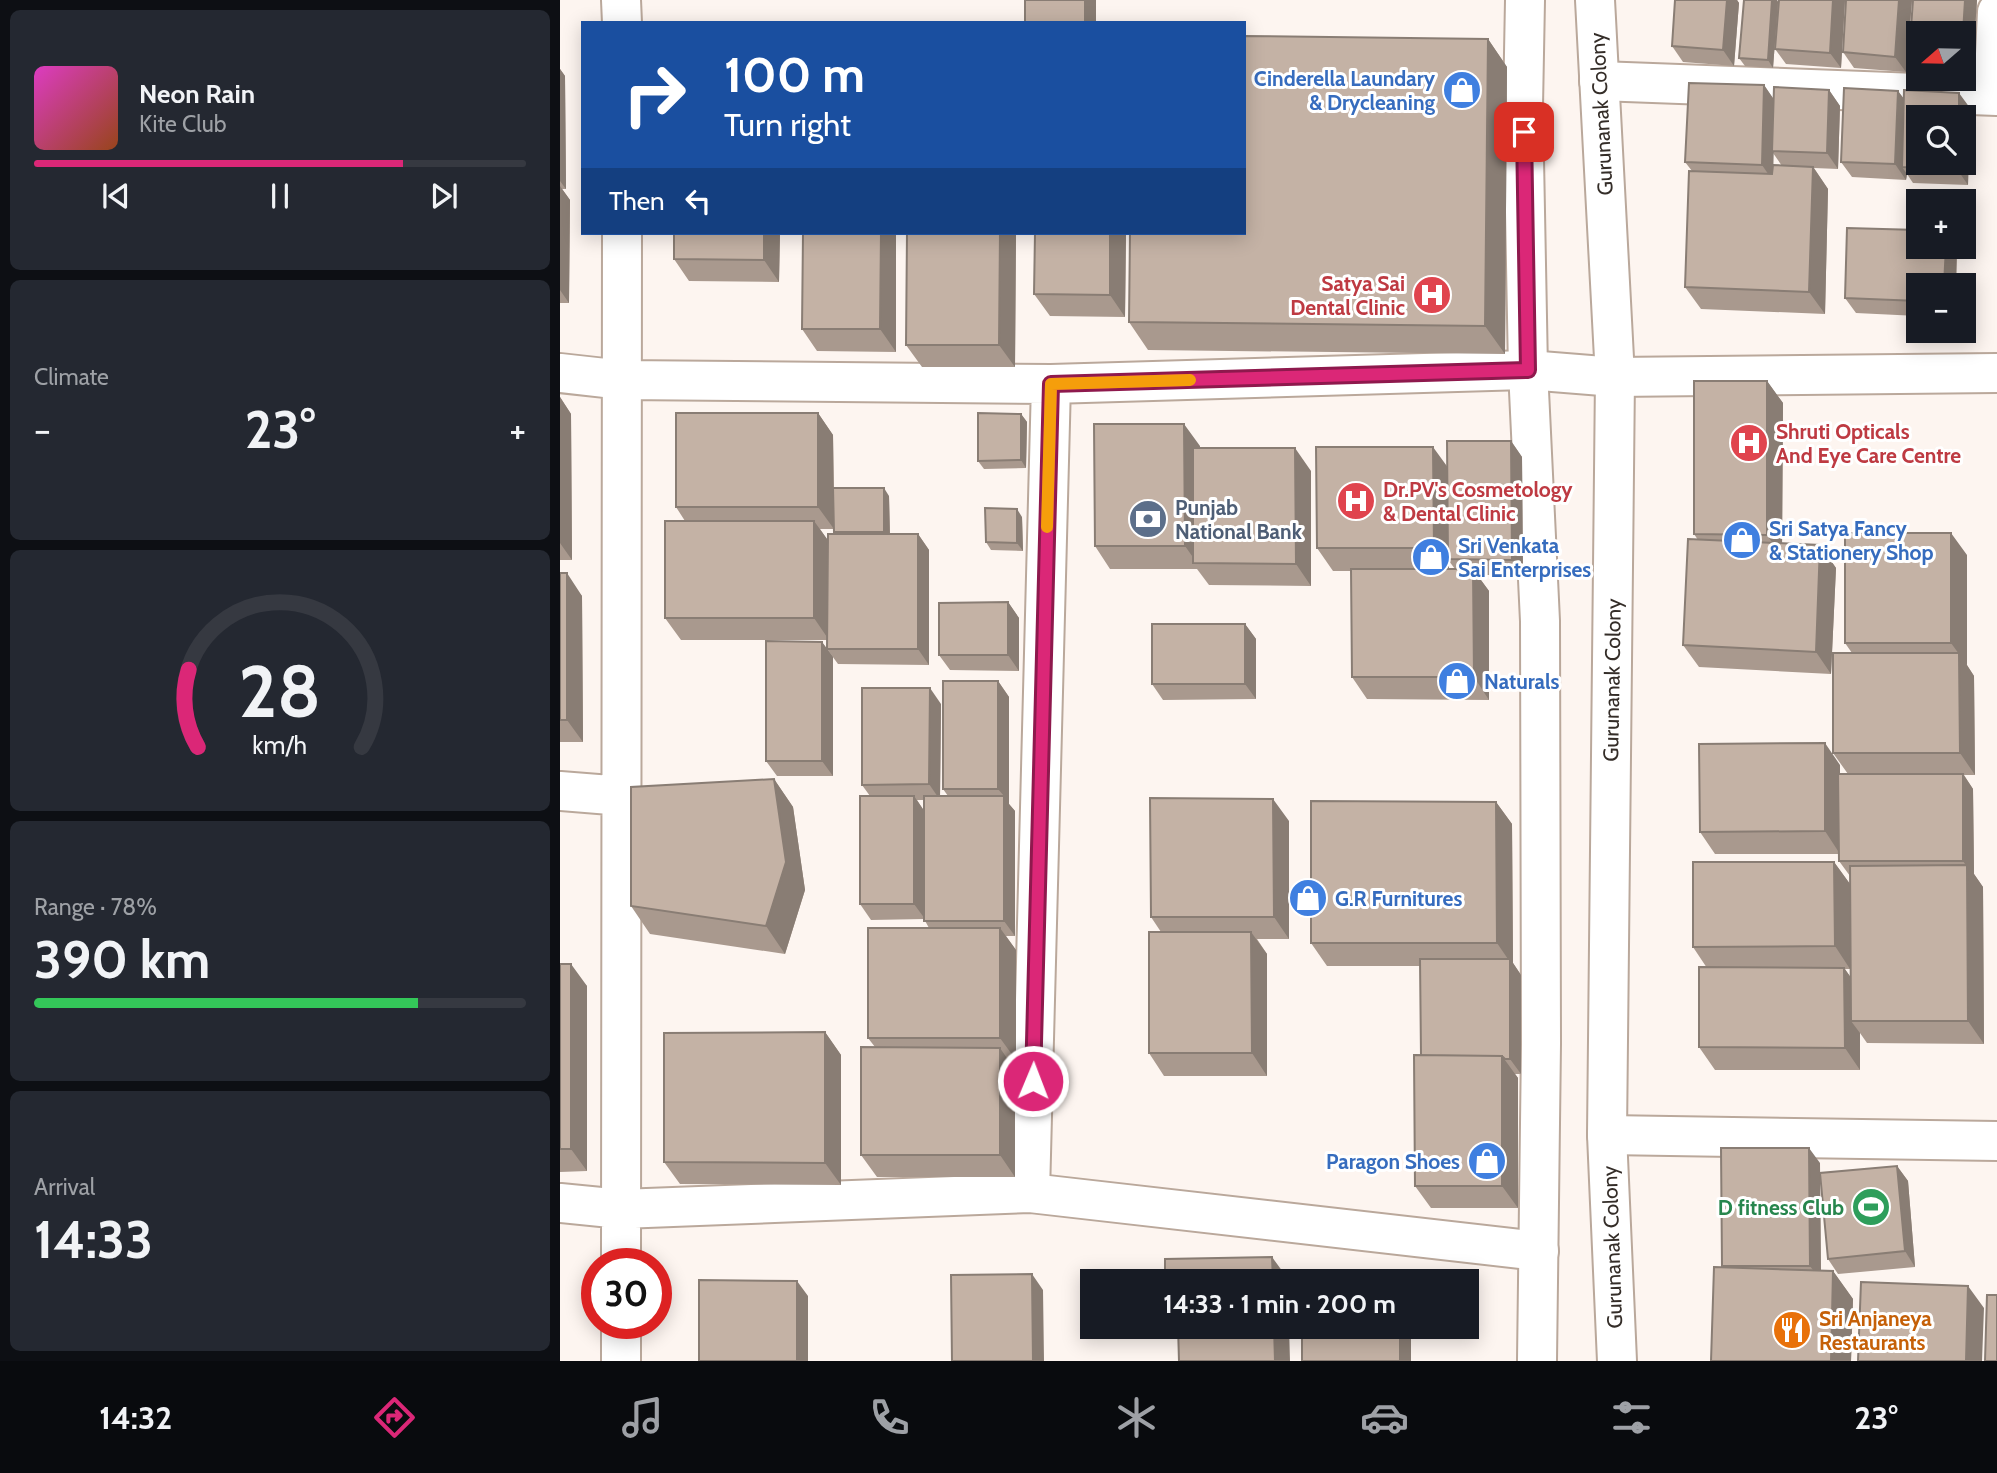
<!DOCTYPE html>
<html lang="en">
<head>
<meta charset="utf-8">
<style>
  :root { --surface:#171b24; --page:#242831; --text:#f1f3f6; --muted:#9ea1a6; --line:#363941; --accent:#db2777 }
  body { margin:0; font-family:Cabin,sans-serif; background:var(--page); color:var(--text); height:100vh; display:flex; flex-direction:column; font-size:26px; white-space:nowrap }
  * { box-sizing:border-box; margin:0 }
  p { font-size:23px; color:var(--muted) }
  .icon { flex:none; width:38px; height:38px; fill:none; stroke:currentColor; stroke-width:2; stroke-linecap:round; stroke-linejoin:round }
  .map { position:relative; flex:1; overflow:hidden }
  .side { display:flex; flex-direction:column; gap:10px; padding:10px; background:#0d0f14; width:560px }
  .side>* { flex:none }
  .hud { position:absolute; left:21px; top:21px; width:665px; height:214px; border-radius:0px; box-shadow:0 4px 18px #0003; background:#1a4fa0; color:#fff; overflow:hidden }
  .needle { width:46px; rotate:250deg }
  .fabs { position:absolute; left:1346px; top:21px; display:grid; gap:14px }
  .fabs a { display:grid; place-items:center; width:70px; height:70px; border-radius:0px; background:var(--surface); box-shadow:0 4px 18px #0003; font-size:35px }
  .speed { position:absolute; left:21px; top:1248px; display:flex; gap:14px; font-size:35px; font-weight:700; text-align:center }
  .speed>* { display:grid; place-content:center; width:91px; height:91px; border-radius:50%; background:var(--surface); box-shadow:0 4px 18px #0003; line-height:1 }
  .speed .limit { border:10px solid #d22; background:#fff; color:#111 }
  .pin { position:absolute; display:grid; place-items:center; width:60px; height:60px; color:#fff; margin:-30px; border-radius:14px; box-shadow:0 4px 10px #0006 }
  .me { position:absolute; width:77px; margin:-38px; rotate:1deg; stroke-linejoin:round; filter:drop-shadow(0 0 5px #0008) }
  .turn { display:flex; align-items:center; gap:24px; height:147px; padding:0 28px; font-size:32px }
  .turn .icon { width:91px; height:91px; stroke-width:2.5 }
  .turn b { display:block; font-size:49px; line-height:60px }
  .then { display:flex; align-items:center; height:66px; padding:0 28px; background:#0003; gap:14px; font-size:26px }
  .big { font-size:52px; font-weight:700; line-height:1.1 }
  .side .tile { flex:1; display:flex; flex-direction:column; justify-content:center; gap:10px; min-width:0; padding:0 24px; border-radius:10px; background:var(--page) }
  .side .dial { align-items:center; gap:0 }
  .dial svg { height:182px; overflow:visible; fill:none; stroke:var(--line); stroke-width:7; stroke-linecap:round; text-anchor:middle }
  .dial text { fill:var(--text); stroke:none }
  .song { display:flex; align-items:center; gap:21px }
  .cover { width:84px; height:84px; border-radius:10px; background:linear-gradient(135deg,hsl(310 70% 55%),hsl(20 70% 35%)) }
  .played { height:7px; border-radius:4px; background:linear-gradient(90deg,var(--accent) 75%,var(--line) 75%) }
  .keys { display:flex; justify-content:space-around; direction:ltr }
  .heat { display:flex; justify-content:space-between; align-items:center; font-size:38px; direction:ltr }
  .charge { height:10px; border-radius:5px; background:linear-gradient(90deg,#34c759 78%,var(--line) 0) }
  .trip { position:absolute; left:520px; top:1269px; width:399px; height:70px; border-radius:0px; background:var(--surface); box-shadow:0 4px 18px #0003; font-weight:700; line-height:70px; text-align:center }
  .tab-bar { display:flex; height:112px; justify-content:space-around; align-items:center; background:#090b0e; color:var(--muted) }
  .tab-bar .icon { width:49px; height:49px }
  .tab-bar .selected { color:var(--accent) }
  .tab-bar b { font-size:32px; color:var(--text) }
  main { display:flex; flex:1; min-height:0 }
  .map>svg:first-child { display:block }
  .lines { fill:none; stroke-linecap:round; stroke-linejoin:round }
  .minor-casing { stroke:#baa89b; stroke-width:42 }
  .tertiary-casing { stroke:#baa89b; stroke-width:42 }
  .minor { stroke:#fff; stroke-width:38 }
  .tertiary { stroke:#fff; stroke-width:38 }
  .wall { fill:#a9998e; fill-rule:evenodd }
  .shaded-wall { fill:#897d74 }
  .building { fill:#c4b2a5; stroke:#897d74; stroke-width:2 }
  .route-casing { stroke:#8e194d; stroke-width:18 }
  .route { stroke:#db2777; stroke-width:12 }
  .slow { stroke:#f59e0b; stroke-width:12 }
  .labels { text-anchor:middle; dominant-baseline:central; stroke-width:6; stroke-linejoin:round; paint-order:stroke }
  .shop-label { font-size:21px; font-weight:bold; fill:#366cbe; stroke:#fff; text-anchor:start }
  .street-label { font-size:21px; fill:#342d28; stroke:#fff }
  .health-label { font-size:21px; font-weight:bold; fill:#be3a42; stroke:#fff; text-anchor:start }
  .service-label { font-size:21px; font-weight:bold; fill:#4e5e75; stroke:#fff; text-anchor:start }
  .leisure-label { font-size:21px; font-weight:bold; fill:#27864d; stroke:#fff; text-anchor:end }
  .food-label { font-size:21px; font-weight:bold; fill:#c56008; stroke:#fff; text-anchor:start }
</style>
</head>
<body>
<main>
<section class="side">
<div class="tile">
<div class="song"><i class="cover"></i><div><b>Neon Rain</b><p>Kite Club</p></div></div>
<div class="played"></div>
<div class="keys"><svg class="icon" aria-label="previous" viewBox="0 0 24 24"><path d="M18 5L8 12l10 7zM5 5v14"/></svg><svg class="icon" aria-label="pause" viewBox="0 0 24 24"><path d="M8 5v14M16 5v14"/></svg><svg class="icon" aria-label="next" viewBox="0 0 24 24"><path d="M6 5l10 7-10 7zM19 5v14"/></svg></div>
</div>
<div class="tile"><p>Climate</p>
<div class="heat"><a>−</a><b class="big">23°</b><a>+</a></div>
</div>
<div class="tile dial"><svg viewBox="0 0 100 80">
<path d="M14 69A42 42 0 1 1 86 69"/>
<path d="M14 69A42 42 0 0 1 10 35" stroke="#db2777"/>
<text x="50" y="56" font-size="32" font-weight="700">28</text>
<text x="50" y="72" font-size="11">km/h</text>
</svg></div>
<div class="tile"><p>Range · 78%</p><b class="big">390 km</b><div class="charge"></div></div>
<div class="tile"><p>Arrival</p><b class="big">14:33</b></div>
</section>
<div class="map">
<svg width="1437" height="1361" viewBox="0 0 1437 1361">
  <rect width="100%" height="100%" fill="#fdf5f0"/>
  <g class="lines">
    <defs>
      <path id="minor" d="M61 0 62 23
        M1039 81 1437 96
        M1433 96 1437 12
        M0 373 63 380 491 384 968 370 1055 377 1437 373
        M0 791 63 796
        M1047 1135 1437 1141
        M470 1193 491 384
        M0 1203 61 1209 470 1193 979 1251
        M61 1264 62 233
        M61 1361V1323"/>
      <path id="tertiary" d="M965 0 963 106 968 370 980 621 981 1044 977 1361
        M1035 0 1055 377 1047 1135 1057 1361"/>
    </defs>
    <use href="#minor" class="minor-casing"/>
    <use href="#tertiary" class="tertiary-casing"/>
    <use href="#minor" class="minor"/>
    <use href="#tertiary" class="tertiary"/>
  </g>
  <path class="wall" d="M1115 0H1177L1179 3 1174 66 1123 62 1112 46Z
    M1212 0H1217L1218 2 1285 0 1281 68 1226 64 1215 49 1216 28 1213 68 1185 66 1179 58Z
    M1286 0H1352L1346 72 1294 68 1283 52Z
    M1353 0H1417L1412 74H1404V33H1358V67L1349 55Z
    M928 39 947 67 945 354 588 350 569 322Z
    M0 69 5 76 6 189H2L10 200 9 303H0Z
    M1204 85 1214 100 1269 90 1280 106 1278 169 1254 168 1268 189 1265 314 1141 309 1125 287 1132 171 1125 162ZM1213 153 1222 166 1213 165Z
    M1338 91 1344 99 1410 108 1408 185 1353 183 1347 174 1346 180 1292 177 1281 162Z
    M220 233 219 282 129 281 114 259Z
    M336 233V352L257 351 242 329Z
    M456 233 455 367H362L346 345Z
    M566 233 565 317 490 316 474 294Z
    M1358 247H1397L1396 285H1358V316L1296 313 1285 298Z
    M1207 381 1223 403 1222 544 1260 545 1276 568 1271 674 1139 667 1123 645 1138 540 1134 534Z
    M0 397 11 414 12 560H0Z
    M258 413 273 435 274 488 329 496 330 534H358L369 550V665L278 664 267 649V640H121L105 618 125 521 116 507ZM260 529H274L275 534 268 541Z
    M461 414 467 422 466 468 424 469 418 461Z
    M951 441 962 457 963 575H917L929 591V700L807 699 792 677 791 571H773L757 548ZM889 561 895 569H889Z
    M640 446V448L751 471V586L649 585 637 569H550L535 546Z
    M462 517 463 551 431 550 426 542Z
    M1407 555V665L1414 676 1415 775H1404L1413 789 1414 874 1423 887 1424 1044 1307 1043 1300 1033V1070H1155L1139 1047 1147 968 1133 947 1274 862 1290 884V969H1285L1291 978 1290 876 1279 861 1278 854H1155L1140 832 1280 765V774H1288L1273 753 1292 653 1285 643Z
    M0 573 22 596 23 742H0Z
    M448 602 459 618V671L390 670 379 655Z
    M685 624 696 639V699L603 700 592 684Z
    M262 642 273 657V776H217L206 761Z
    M438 681 449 697V804L455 811V936H446L456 950V1060H449L455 1070V1177H317L301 1155 315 1047 308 1038 369 928 364 919 311 920 300 904 310 796 302 785 381 704 380 796H388L383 789ZM357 800H364V811Z
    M214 779 233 807 245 890 225 954 90 934 71 906Z
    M936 802 952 824 953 963 961 975V1074H955L958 1078V1208H871L855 1186 861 1055 860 966H767L751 943Z
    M729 821V939H697L707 954V1076H604L589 1053 601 932 591 917Z
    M0 964 27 986V1171L0 1172Z
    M265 1032 281 1055V1185L120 1184 104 1162Z
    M1260 1163V1173L1337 1166 1348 1181 1355 1267 1278 1274 1268 1259 1260 1174 1261 1271H1273L1293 1299 1291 1361H1151L1162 1266Z"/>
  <path class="shaded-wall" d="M525 0H536V23H525Z
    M1167 0H1177L1179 3 1174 66 1163 50Z
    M1212 0H1217L1218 2 1213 68 1208 60Z
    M1273 0H1285L1281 68 1270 53Z
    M1339 0H1352L1346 72 1335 57Z
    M1405 0H1417L1412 74 1404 62V33H1403Z
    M928 39 947 67 945 354 925 326Z
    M0 69 5 76 6 189 0 181Z
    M1204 85 1215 101 1213 181 1202 165Z
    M1269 90 1280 106 1278 169 1267 153Z
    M1338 91 1349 106 1342 167 1347 174 1346 180 1335 164Z
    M1399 93 1410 108 1408 185 1397 169V163H1404V117H1399Z
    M1253 167 1268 189 1265 314 1249 292Z
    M0 186 10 200 9 303 0 290Z
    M204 233H220L219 282 204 260Z
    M321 233H336V352L320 329Z
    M440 233H456L455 367 439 345Z
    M550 233H566L565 317 550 295Z
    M1386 247H1397L1396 285H1384Z
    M1207 381 1223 403 1222 557 1207 535Z
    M0 397 11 414 12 560 0 543Z
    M258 413 273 435 274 529 258 507Z
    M461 414 467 422 466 468 461 460Z
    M624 424 640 446V563H637L625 546Z
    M951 441 962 457 963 575 952 560Z
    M873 447 889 469 888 559 889 561V571L874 548Z
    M735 448 751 471V586L736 564Z
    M324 488 329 496 330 540 324 532Z
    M457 509 462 517 463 551 457 543Z
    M254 521 270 543 269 640 254 618Z
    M1391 533 1407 555V665L1391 643Z
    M358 534 369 550V665L358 649Z
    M1260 545 1276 568 1271 674 1256 652Z
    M913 569 929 591V700L914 677Z
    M7 573 22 596 23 742 7 720Z
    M448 602 459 618V671L448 655Z
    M685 624 696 639V699L685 684Z
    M262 642 273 657V776L262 761Z
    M1399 653 1414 676 1415 775 1400 753Z
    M438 681 449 697V804L455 811V936L444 921V796L438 789Z
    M370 688 381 704 380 800 369 784Z
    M1265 743 1280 765V854L1265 831Z
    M1403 774 1413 789 1414 874 1423 887 1424 1044 1408 1021 1407 867 1403 861Z
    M214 779 233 807 245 890 225 954 206 926Z
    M354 796 365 812V919L354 904Z
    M713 799 729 821V939L714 917Z
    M936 802 952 824 953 963 961 975V1074L950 1059V962L937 943Z
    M1274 862 1290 884V969L1275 946Z
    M440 928 456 950V1060L440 1038Z
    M691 932 707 954V1076L692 1053Z
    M11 964 27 986V1171L11 1149Z
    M1284 968 1300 990 1291 1021 1300 1033V1070L1285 1048Z
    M265 1032 281 1055V1185L265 1163Z
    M440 1048 455 1070V1177L440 1155Z
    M942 1056 958 1078V1208L942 1186Z
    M1249 1148 1260 1163 1261 1281 1250 1266Z
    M1337 1166 1348 1181 1355 1267 1345 1251Z
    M712 1257 728 1279V1281H713Z
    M1273 1271 1293 1299 1291 1361H1271Z
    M472 1274 483 1290 484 1361H473Z
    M237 1281 248 1296V1361H237Z
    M1408 1286 1424 1308 1422 1361H1406Z
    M714 1326H729L730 1361H715Z
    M840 1326H851V1361H840Z"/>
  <path class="building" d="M465 0H525V23H465Z
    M1115 0H1167L1163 50 1112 46Z
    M1184 0H1212L1208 60 1179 58Z
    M1219 0H1273L1270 53 1215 49Z
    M1286 0H1339L1335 57 1283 52Z
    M1353 0H1405L1403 33H1358V56L1349 55Z
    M684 36 928 39 925 326 569 322 570 233H684Z
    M1129 83 1204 85 1202 165 1125 162Z
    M1214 87 1269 90 1267 153 1212 151Z
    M1284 88 1338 91 1335 164 1281 162Z
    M1344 90 1399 93V117H1358V163H1397V169L1342 167Z
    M1213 165 1253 167 1249 292 1125 287 1129 171 1212 174Z
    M1287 228 1358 230V247H1386L1384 285H1358V301L1285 298Z
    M114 233H204V260L114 259Z
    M243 233H321L320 329H242Z
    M347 233H440L439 345H346Z
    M475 233H550V295L474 294Z
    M1134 381H1207V535L1134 534Z
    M116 413H258V507H116Z
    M418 413 461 414V460L418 461Z
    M534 424H624L625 546H535Z
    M887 441H951L952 560 888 559Z
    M756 447H873L874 548H757Z
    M633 448H735L736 564 633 563Z
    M273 488H324V532H274Z
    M425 508 457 509V543L426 542Z
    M105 521H254V618H105Z
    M1285 533H1391V643H1285Z
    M268 534H358V649H267Z
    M1128 539 1260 545 1256 652 1123 645Z
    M791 569H913L914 677H792Z
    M0 573H7V720H0Z
    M448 602V655H379V603Z
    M592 624H685V684H592Z
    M206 641 262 642V761H206Z
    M1273 653H1399L1400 753H1273Z
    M383 681H438V789H383Z
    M302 688H370L369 784 302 785Z
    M1265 743V831L1140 832 1139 744Z
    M1278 774H1403V861H1279Z
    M214 779 226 862 206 926 71 906V787Z
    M300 796H354V904H300Z
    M364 796H444V921H364Z
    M590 798 713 799 714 917H591Z
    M751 801 936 802 937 943H751Z
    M1133 862H1274L1275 946 1133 947Z
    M1407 865 1408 1021H1291L1290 866Z
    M308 928H440V1038H308Z
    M589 932H691L692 1053H589Z
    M860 959H950V1059H945L942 1056 861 1055Z
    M0 964H11V1149H0Z
    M1139 967 1284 968 1285 1048 1139 1047Z
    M265 1032V1163L104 1162V1033Z
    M301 1047 440 1048V1155H301Z
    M854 1055 942 1056V1186H855Z
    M1161 1148H1249L1250 1266H1162Z
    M1337 1166 1345 1251 1268 1259 1260 1173Z
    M712 1257 713 1281H605V1259Z
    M1154 1267 1273 1271 1271 1361H1151Z
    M472 1274 473 1361H392L391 1275Z
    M139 1280 237 1281V1361H139Z
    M1301 1282 1408 1286 1406 1361H1298Z
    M1427 1295H1437V1361H1425Z
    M618 1326H714L715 1361H619Z
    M742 1326H840V1361H742Z"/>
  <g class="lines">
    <defs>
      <path id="route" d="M473 1081 491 384 968 370 964 132"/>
    </defs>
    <use href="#route" class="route-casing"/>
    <use href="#route" class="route"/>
    <path class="slow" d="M487 527 491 384 630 380"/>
  </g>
  <defs>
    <symbol id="shop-disc" viewBox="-11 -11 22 22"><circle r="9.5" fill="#3f7fe0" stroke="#fff"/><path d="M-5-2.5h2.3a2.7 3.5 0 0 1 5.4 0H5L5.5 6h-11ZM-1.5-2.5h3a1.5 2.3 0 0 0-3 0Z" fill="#fff"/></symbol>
    <symbol id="hospital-disc" viewBox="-11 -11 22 22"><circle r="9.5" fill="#e0444e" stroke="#fff"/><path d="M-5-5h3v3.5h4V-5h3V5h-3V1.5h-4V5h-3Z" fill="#fff"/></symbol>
    <symbol id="bank-disc" viewBox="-11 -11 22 22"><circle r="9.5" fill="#5c6f8a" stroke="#fff"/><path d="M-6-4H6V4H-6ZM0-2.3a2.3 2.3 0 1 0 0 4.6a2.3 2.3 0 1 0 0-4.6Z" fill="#fff"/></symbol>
    <symbol id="stadium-disc" viewBox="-11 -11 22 22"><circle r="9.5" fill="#2e9e5b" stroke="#fff"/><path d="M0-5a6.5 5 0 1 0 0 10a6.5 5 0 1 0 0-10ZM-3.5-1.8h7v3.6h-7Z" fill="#fff"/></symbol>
    <symbol id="restaurant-disc" viewBox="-11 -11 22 22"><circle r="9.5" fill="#e8710a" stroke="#fff"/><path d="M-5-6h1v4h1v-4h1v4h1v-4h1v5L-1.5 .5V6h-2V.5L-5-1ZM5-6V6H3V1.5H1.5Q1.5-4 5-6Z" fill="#fff"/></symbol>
  </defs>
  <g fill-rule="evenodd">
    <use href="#shop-disc" x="880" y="68" width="44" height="44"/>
    <use href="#hospital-disc" x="850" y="273" width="44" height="44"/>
    <use href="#hospital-disc" x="1167" y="421" width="44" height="44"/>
    <use href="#hospital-disc" x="774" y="479" width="44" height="44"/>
    <use href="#bank-disc" x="566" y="497" width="44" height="44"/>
    <use href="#shop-disc" x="1160" y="518" width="44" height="44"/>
    <use href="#shop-disc" x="849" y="535" width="44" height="44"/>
    <use href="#shop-disc" x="875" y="659" width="44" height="44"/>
    <use href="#shop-disc" x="726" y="876" width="44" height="44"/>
    <use href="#shop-disc" x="905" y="1139" width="44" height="44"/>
    <use href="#stadium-disc" x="1289" y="1185" width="44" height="44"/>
    <use href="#restaurant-disc" x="1210" y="1308" width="44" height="44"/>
  </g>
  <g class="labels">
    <g class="shop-label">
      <text x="875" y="78" text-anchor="end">Cinderella Laundary<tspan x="875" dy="24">&amp; Drycleaning</tspan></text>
      <text x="1209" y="528">Sri Satya Fancy<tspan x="1209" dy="24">&amp; Stationery Shop</tspan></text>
      <text x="898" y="545">Sri Venkata<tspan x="898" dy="24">Sai Enterprises</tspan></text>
      <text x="924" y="681">Naturals</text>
      <text x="775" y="898">G.R Furnitures</text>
      <text x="900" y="1161" text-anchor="end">Paragon Shoes</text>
    </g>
    <g class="street-label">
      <text transform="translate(1041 114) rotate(-93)">Gurunanak Colony</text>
      <text transform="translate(1052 680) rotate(-89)">Gurunanak Colony</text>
      <text transform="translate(1052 1247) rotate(-92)">Gurunanak Colony</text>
    </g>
    <g class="health-label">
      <text x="845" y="283" text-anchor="end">Satya Sai<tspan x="845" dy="24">Dental Clinic</tspan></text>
      <text x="1216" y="431">Shruti Opticals<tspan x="1216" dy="24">And Eye Care Centre</tspan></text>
      <text x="823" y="489">Dr.PV's Cosmetology<tspan x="823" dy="24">&amp; Dental Clinic</tspan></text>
    </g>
    <g class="service-label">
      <text x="615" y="507">Punjab<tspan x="615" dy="24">National Bank</tspan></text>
    </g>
    <g class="leisure-label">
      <text x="1284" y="1207">D fitness Club</text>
    </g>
    <g class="food-label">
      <text x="1259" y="1318">Sri Anjaneya<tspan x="1259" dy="24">Restaurants</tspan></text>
    </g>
  </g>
</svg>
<div class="fabs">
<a><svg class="needle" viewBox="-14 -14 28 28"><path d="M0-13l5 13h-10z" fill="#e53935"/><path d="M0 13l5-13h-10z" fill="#9ea1a6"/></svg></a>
<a><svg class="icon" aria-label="search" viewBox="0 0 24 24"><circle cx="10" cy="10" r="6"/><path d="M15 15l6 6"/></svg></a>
<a>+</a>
<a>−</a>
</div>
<div class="speed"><div class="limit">30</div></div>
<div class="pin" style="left:964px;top:132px;background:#d93025"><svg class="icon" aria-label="arrive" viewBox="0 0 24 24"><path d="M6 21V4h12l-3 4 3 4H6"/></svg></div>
<svg class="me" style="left:473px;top:1081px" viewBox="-20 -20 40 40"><circle r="17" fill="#db2777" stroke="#fff" stroke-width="3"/><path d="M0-11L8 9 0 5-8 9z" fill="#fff"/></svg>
<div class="trip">14:33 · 1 min · 200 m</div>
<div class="hud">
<div class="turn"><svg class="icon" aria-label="right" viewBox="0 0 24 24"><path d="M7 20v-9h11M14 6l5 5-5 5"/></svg><div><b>100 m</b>Turn right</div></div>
<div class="then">Then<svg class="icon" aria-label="left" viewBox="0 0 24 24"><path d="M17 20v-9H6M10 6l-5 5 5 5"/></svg></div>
</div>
</div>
</main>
<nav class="tab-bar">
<b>14:32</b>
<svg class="icon selected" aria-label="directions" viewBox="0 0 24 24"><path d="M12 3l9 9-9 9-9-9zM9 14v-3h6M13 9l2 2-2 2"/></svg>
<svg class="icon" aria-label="music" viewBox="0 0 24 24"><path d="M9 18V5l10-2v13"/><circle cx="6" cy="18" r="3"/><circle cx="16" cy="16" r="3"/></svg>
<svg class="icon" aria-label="phone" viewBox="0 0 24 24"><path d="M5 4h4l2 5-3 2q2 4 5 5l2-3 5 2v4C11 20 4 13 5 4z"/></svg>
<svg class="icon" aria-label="climate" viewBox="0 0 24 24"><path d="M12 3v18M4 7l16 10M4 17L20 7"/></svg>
<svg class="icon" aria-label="car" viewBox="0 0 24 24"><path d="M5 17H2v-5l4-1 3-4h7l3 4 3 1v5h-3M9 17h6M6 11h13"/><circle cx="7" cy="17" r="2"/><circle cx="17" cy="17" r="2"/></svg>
<svg class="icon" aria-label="filters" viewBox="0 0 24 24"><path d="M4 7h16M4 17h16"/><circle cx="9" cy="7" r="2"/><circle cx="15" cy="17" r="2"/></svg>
<b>23°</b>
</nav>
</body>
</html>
